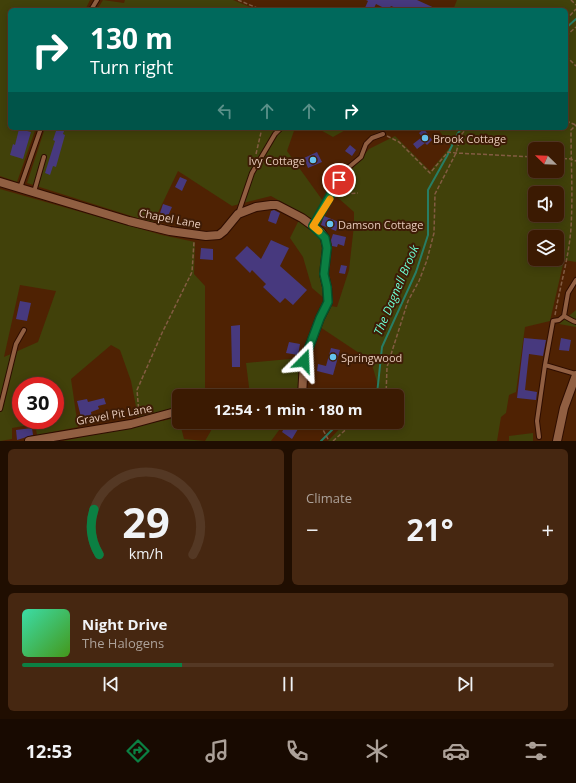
<!DOCTYPE html>
<html lang="en">
<head>
<meta charset="utf-8">
<style>
  :root { --surface:#3b1a02; --page:#462711; --text:#f1f3f6; --muted:#aca199; --line:#543824; --accent:#0b8043 }
  body { margin:0; font-family:"Open Sans",sans-serif; background:var(--page); color:var(--text); height:100vh; display:flex; flex-direction:column; font-size:15px; white-space:nowrap }
  * { box-sizing:border-box; margin:0 }
  p { font-size:13px; color:var(--muted) }
  .icon { flex:none; width:22px; height:22px; fill:none; stroke:currentColor; stroke-width:2; stroke-linecap:round; stroke-linejoin:round }
  .map { position:relative; height:441px; overflow:hidden }
  .drawer { display:flex; flex-direction:column; gap:8px; padding:8px; background:#200e01; flex:1 }
  .drawer>* { flex:none }
  .top-card { position:absolute; left:8px; top:8px; width:560px; height:122px; border-radius:6px; box-shadow:0 2px 10px #0003,0 0 0 1px var(--line); background:#00695c; color:#fff; overflow:hidden }
  .needle { width:26px; rotate:293deg }
  .buttons { position:absolute; left:528px; top:142px; display:grid; gap:8px }
  .buttons a { display:grid; place-items:center; width:36px; height:36px; border-radius:6px; background:var(--surface); box-shadow:0 2px 10px #0003,0 0 0 1px var(--line); font-size:20px }
  .speed { position:absolute; left:12px; top:377px; display:flex; gap:8px; font-size:20px; font-weight:700; text-align:center }
  .speed>* { display:grid; place-content:center; width:52px; height:52px; border-radius:50%; background:var(--surface); box-shadow:0 2px 10px #0003,0 0 0 1px var(--line); line-height:1 }
  .speed .limit { border:6px solid #d22; background:#fff; color:#111 }
  .pin { position:absolute; display:grid; place-items:center; width:34px; height:34px; color:#fff; margin:-17px; border:2px solid #fff; border-radius:50%; box-shadow:0 1px 4px #0007 }
  .me { position:absolute; width:44px; margin:-22px; rotate:21deg; stroke-linejoin:round; filter:drop-shadow(0 0 3px #0008) }
  .turn { display:flex; align-items:center; gap:14px; height:84px; padding:0 16px; font-size:18px }
  .turn .icon { width:52px; height:52px; stroke-width:2.5 }
  .turn b { display:block; font-size:28px; line-height:34px }
  .lanes { display:flex; align-items:center; height:38px; padding:0 16px; background:#0003; justify-content:center; gap:20px; direction:ltr }
  .lanes .off { opacity:.35 }
  .big { font-size:30px; font-weight:700; line-height:1.1 }
  .drawer .widget { flex:1; display:flex; flex-direction:column; justify-content:center; gap:6px; min-width:0; padding:0 14px; border-radius:6px; background:var(--page) }
  .drawer .dial { align-items:center; gap:0 }
  .dial svg { height:104px; overflow:visible; fill:none; stroke:var(--line); stroke-width:7; stroke-linecap:round; text-anchor:middle }
  .dial text { fill:var(--text); stroke:none }
  .song { display:flex; align-items:center; gap:12px }
  .cover { width:48px; height:48px; border-radius:6px; background:linear-gradient(135deg,hsl(160 70% 55%),hsl(100 70% 35%)) }
  .played { height:4px; border-radius:2px; background:linear-gradient(90deg,var(--accent) 30%,var(--line) 30%) }
  .keys { display:flex; justify-content:space-around; direction:ltr }
  .heat { display:flex; justify-content:space-between; align-items:center; font-size:22px; direction:ltr }
  .drawer .tiles { flex:1; display:grid; gap:8px; grid-template-columns:1fr 1fr }
  .widget:last-child { grid-column:span 2 }
  .trip { position:absolute; left:172px; top:389px; width:232px; height:40px; border-radius:6px; background:var(--surface); box-shadow:0 2px 10px #0003,0 0 0 1px var(--line); font-weight:700; line-height:40px; text-align:center }
  .dock { display:flex; height:64px; justify-content:space-around; align-items:center; background:#180a01; color:var(--muted) }
  .dock .icon { width:28px; height:28px }
  .dock .on { color:var(--accent) }
  .dock b { font-size:18px; color:var(--text) }
  .map>svg:first-child { display:block }
  .green { fill:#41410a; fill-rule:evenodd }
  .lines { fill:none; stroke-linecap:round; stroke-linejoin:round }
  .stream { stroke:#287d64; stroke-width:2 }
  .building { fill:#47397e }
  .service-casing { stroke:#2e0d00; stroke-width:6 }
  .minor-casing { stroke:#2e0d00; stroke-width:10 }
  .path { stroke:#835c42; stroke-width:1.5; stroke-dasharray:4 2; stroke-linecap:butt }
  .service { stroke:#915f42; stroke-width:4 }
  .minor { stroke:#915f42; stroke-width:8 }
  .route-casing { stroke:#07532c; stroke-width:10 }
  .route { stroke:#0b8043; stroke-width:7 }
  .slow { stroke:#f59e0b; stroke-width:7 }
  .poi-dot { fill:#66c4ef; stroke:#3e1c06; stroke-width:1.5 }
  .labels { text-anchor:middle; dominant-baseline:central; stroke-width:4; stroke-linejoin:round; paint-order:stroke }
  .poi-label { font-size:11px; fill:#e8cbbb; stroke:#3e1c06; text-anchor:start }
  .street-label { font-size:11px; fill:#e8cbbb; stroke:#3e1c06 }
  .water-label { font-size:12px; font-style:italic; fill:#6bfed1; stroke:#3e1c06 }
</style>
</head>
<body>
<div class="map">
<svg width="576" height="441" viewBox="0 0 576 441">
  <rect width="100%" height="100%" fill="#4f2203"/>
  <path class="green" d="M0 0H90L85 10H10V128H36L17 182 0 176Z
    M103 0 124 3 125 0H233L257 10H97Z
    M457 0H576V262L564 260 550 321 525 327 516 392 509 395 506 413 501 417 497 441H328L346 422H397V396H381L371 361 320 327 330 306 337 307 349 270 354 225V212L336 196 346 176 369 149 395 136 430 171 451 146 437 128H566V10H453ZM535 149H557V171H535ZM535 193H557V215H535ZM535 237H557V259H535Z
    M45 128H295L287 151 323 201 313 220 271 196 232 206 178 171 153 223 27 183Z
    M317 128H349L333 137Z
    M0 189 162 235 195 242 194 274 205 286V396H179V408L162 414 138 417 131 381 120 350 111 345 71 379 78 427 37 435 35 424 12 428V439L0 441ZM20 285 56 291 38 342 4 357ZM21 386H55V420H21Z
    M299 220 315 230 324 244 321 280 325 299 312 288 303 257 290 238Z
    M576 310V327L559 324Z
    M301 358 300 396 250 395 246 363Z
    M176 418 181 427 184 439 205 441 216 422H285L271 441H63Z
    M533 433V441H509V436Z"/>
  <g class="lines">
    <path class="stream" d="M566 28 576 19
      M375 396 377 394 382 347 416 272 428 235V190L447 156 458 133 462 128
      M321 441 340 422"/>
  </g>
  <path class="building" d="M366 0H417L439 10H401L391 6 388 10 376 4 373 10H364L368 1Z
    M57 128H65L63 134 65 135 56 167 53 166 50 175 45 173 55 141 53 140Z
    M19 129 31 132 23 159 10 155 13 144 15 145Z
    M424 129 432 140 427 145 425 143 417 149 413 144 422 137 419 133Z
    M350 145 356 150 352 156 345 151Z
    M317 152 322 162 308 168 304 158Z
    M180 177 187 180 182 191 175 187Z
    M163 204 172 207 168 216 165 215 162 223 157 222Z
    M274 210 280 213 276 224 268 221 271 211Z
    M324 216 339 222 336 231 321 225Z
    M333 234 346 237 344 246 338 244 337 247 332 246 331 240Z
    M271 240 289 248 280 266 307 290 293 305 285 298 280 303 263 287 266 284 252 270 250 273 235 258 247 246 261 259Z
    M201 248 213 249V260L200 259Z
    M341 265 347 266 345 274 339 273Z
    M20 301 31 303 27 321 16 319Z
    M240 325V367H232L231 326Z
    M524 338 546 340 543 356 529 354 525 390 537 392 536 400 517 398Z
    M561 338 571 340 569 351 559 350Z
    M289 342 300 344 298 355 286 353Z
    M331 348 340 350 333 375 317 371 318 364 326 366Z
    M104 398 106 404 98 406 99 409 91 412 92 418 82 421 77 401 87 399 88 402Z
    M286 425 291 428 293 425 298 429 292 439 282 432Z
    M32 428 33 435 17 440 16 430Z"/>
  <g class="lines">
    <defs>
      <path id="service" d="M91 10 97 0
        M20 188 41 128
        M34 192 44 157
        M238 214 252 173 275 134 281 128
        M313 226 335 189 343 172 361 157 366 144 372 138 383 134
        M576 280 568 293 564 316 573 321 576 322
        M545 365 553 321 559 320 564 316
        M0 409 16 344 24 330
        M539 437 537 421 545 365 576 374"/>
      <path id="minor" d="M0 182 129 221 170 231 206 236 219 235 224 231 238 214 256 207 271 205H277L302 218 321 232 325 238 327 248 324 274 327 287 328 302 320 318 304 361 302 396
        M29 441 131 424 179 411
        M557 441 564 408 576 375"/>
    </defs>
    <use href="#service" class="service-casing"/>
    <use href="#minor" class="minor-casing"/>
    <path class="path" d="M238 0 262 10
      M571 0 576 5
      M566 20 576 9
      M566 36 576 27
      M566 56 576 66
      M566 121 576 125
      M387 136 399 142 430 173 448 152 456 153 535 157
      M256 154 262 128
      M557 158 571 159 576 161
      M340 192 343 194 358 193
      M555 315C560 286 569 257 571 228 573 195 571 163 571 130L576 125
      M386 396 387 367 408 301 419 281 427 260 434 233 435 194 456 153 461 135 467 128
      M139 414 137 390 162 333 192 272 194 242
      M308 422 322 428 329 441
      M333 441 351 425 359 422"/>
    <use href="#service" class="service"/>
    <use href="#minor" class="minor"/>
  </g>
  <g class="lines">
    <defs>
      <path id="route" d="M304 361 320 318 328 302 327 287 324 274 327 248 325 238 313 226 339 180"/>
    </defs>
    <use href="#route" class="route-casing"/>
    <use href="#route" class="route"/>
    <path class="slow" d="M319 231 313 226 330 199"/>
  </g>
  <g class="poi-dot">
    <circle cx="425" cy="138" r="4"/>
    <circle cx="313" cy="160" r="4"/>
    <circle cx="330" cy="224" r="4"/>
    <circle cx="333" cy="357" r="4"/>
  </g>
  <g class="labels">
    <g class="poi-label">
      <text x="433" y="138">Brook Cottage</text>
      <text x="305" y="160" text-anchor="end">Ivy Cottage</text>
      <text x="338" y="224">Damson Cottage</text>
      <text x="341" y="357">Springwood</text>
    </g>
    <g class="street-label">
      <text transform="translate(170 218) rotate(11)">Chapel Lane</text>
      <text transform="translate(114 414) rotate(-10)">Gravel Pit Lane</text>
    </g>
    <g class="water-label">
      <text transform="translate(396 290) rotate(-67)">The Dagnell Brook</text>
    </g>
  </g>
</svg>
<div class="buttons">
<a><svg class="needle" viewBox="-14 -14 28 28"><path d="M0-13l5 13h-10z" fill="#e53935"/><path d="M0 13l5-13h-10z" fill="#aca199"/></svg></a>
<a><svg class="icon" aria-label="sound" viewBox="0 0 24 24"><path d="M4 9h4l5-4v14l-5-4H4zM17 9q2 3 0 6"/></svg></a>
<a><svg class="icon" aria-label="layers" viewBox="0 0 24 24"><path d="M12 4l9 5-9 5-9-5zM3 14l9 5 9-5"/></svg></a>
</div>
<div class="speed"><div class="limit">30</div></div>
<div class="pin" style="left:339px;top:180px;background:#d93025"><svg class="icon" aria-label="arrive" viewBox="0 0 24 24"><path d="M6 21V4h12l-3 4 3 4H6"/></svg></div>
<svg class="me" style="left:304px;top:361px" viewBox="-20 -20 40 40"><path d="M0-17L14 15 0 8-14 15z" fill="#0b8043" stroke="#fff" stroke-width="4"/></svg>
<div class="trip">12:54 · 1 min · 180 m</div>
<div class="top-card">
<div class="turn"><svg class="icon" aria-label="right" viewBox="0 0 24 24"><path d="M7 20v-9h11M14 6l5 5-5 5"/></svg><div><b>130 m</b>Turn right</div></div>
<div class="lanes"><svg class="icon off" aria-label="left" viewBox="0 0 24 24"><path d="M17 20v-9H6M10 6l-5 5 5 5"/></svg><svg class="icon off" aria-label="ahead" viewBox="0 0 24 24"><path d="M12 20V5M6 11l6-6 6 6"/></svg><svg class="icon off" aria-label="ahead" viewBox="0 0 24 24"><path d="M12 20V5M6 11l6-6 6 6"/></svg><svg class="icon" aria-label="right" viewBox="0 0 24 24"><path d="M7 20v-9h11M14 6l5 5-5 5"/></svg></div>
</div>
</div>
<section class="drawer">
<div class="tiles">
<div class="widget dial"><svg viewBox="0 0 100 80">
<path d="M14 69A42 42 0 1 1 86 69"/>
<path d="M14 69A42 42 0 0 1 10 34" stroke="#0b8043"/>
<text x="50" y="56" font-size="32" font-weight="700">29</text>
<text x="50" y="72" font-size="11">km/h</text>
</svg></div>
<div class="widget"><p>Climate</p>
<div class="heat"><a>−</a><b class="big">21°</b><a>+</a></div>
</div>
<div class="widget">
<div class="song"><i class="cover"></i><div><b>Night Drive</b><p>The Halogens</p></div></div>
<div class="played"></div>
<div class="keys"><svg class="icon" aria-label="previous" viewBox="0 0 24 24"><path d="M18 5L8 12l10 7zM5 5v14"/></svg><svg class="icon" aria-label="pause" viewBox="0 0 24 24"><path d="M8 5v14M16 5v14"/></svg><svg class="icon" aria-label="next" viewBox="0 0 24 24"><path d="M6 5l10 7-10 7zM19 5v14"/></svg></div>
</div>
</div>
</section>
<nav class="dock">
<b>12:53</b>
<svg class="icon on" aria-label="directions" viewBox="0 0 24 24"><path d="M12 3l9 9-9 9-9-9zM9 14v-3h6M13 9l2 2-2 2"/></svg>
<svg class="icon" aria-label="music" viewBox="0 0 24 24"><path d="M9 18V5l10-2v13"/><circle cx="6" cy="18" r="3"/><circle cx="16" cy="16" r="3"/></svg>
<svg class="icon" aria-label="phone" viewBox="0 0 24 24"><path d="M5 4h4l2 5-3 2q2 4 5 5l2-3 5 2v4C11 20 4 13 5 4z"/></svg>
<svg class="icon" aria-label="climate" viewBox="0 0 24 24"><path d="M12 3v18M4 7l16 10M4 17L20 7"/></svg>
<svg class="icon" aria-label="car" viewBox="0 0 24 24"><path d="M5 17H2v-5l4-1 3-4h7l3 4 3 1v5h-3M9 17h6M6 11h13"/><circle cx="7" cy="17" r="2"/><circle cx="17" cy="17" r="2"/></svg>
<svg class="icon" aria-label="filters" viewBox="0 0 24 24"><path d="M4 7h16M4 17h16"/><circle cx="9" cy="7" r="2"/><circle cx="15" cy="17" r="2"/></svg>
</nav>
</body>
</html>
